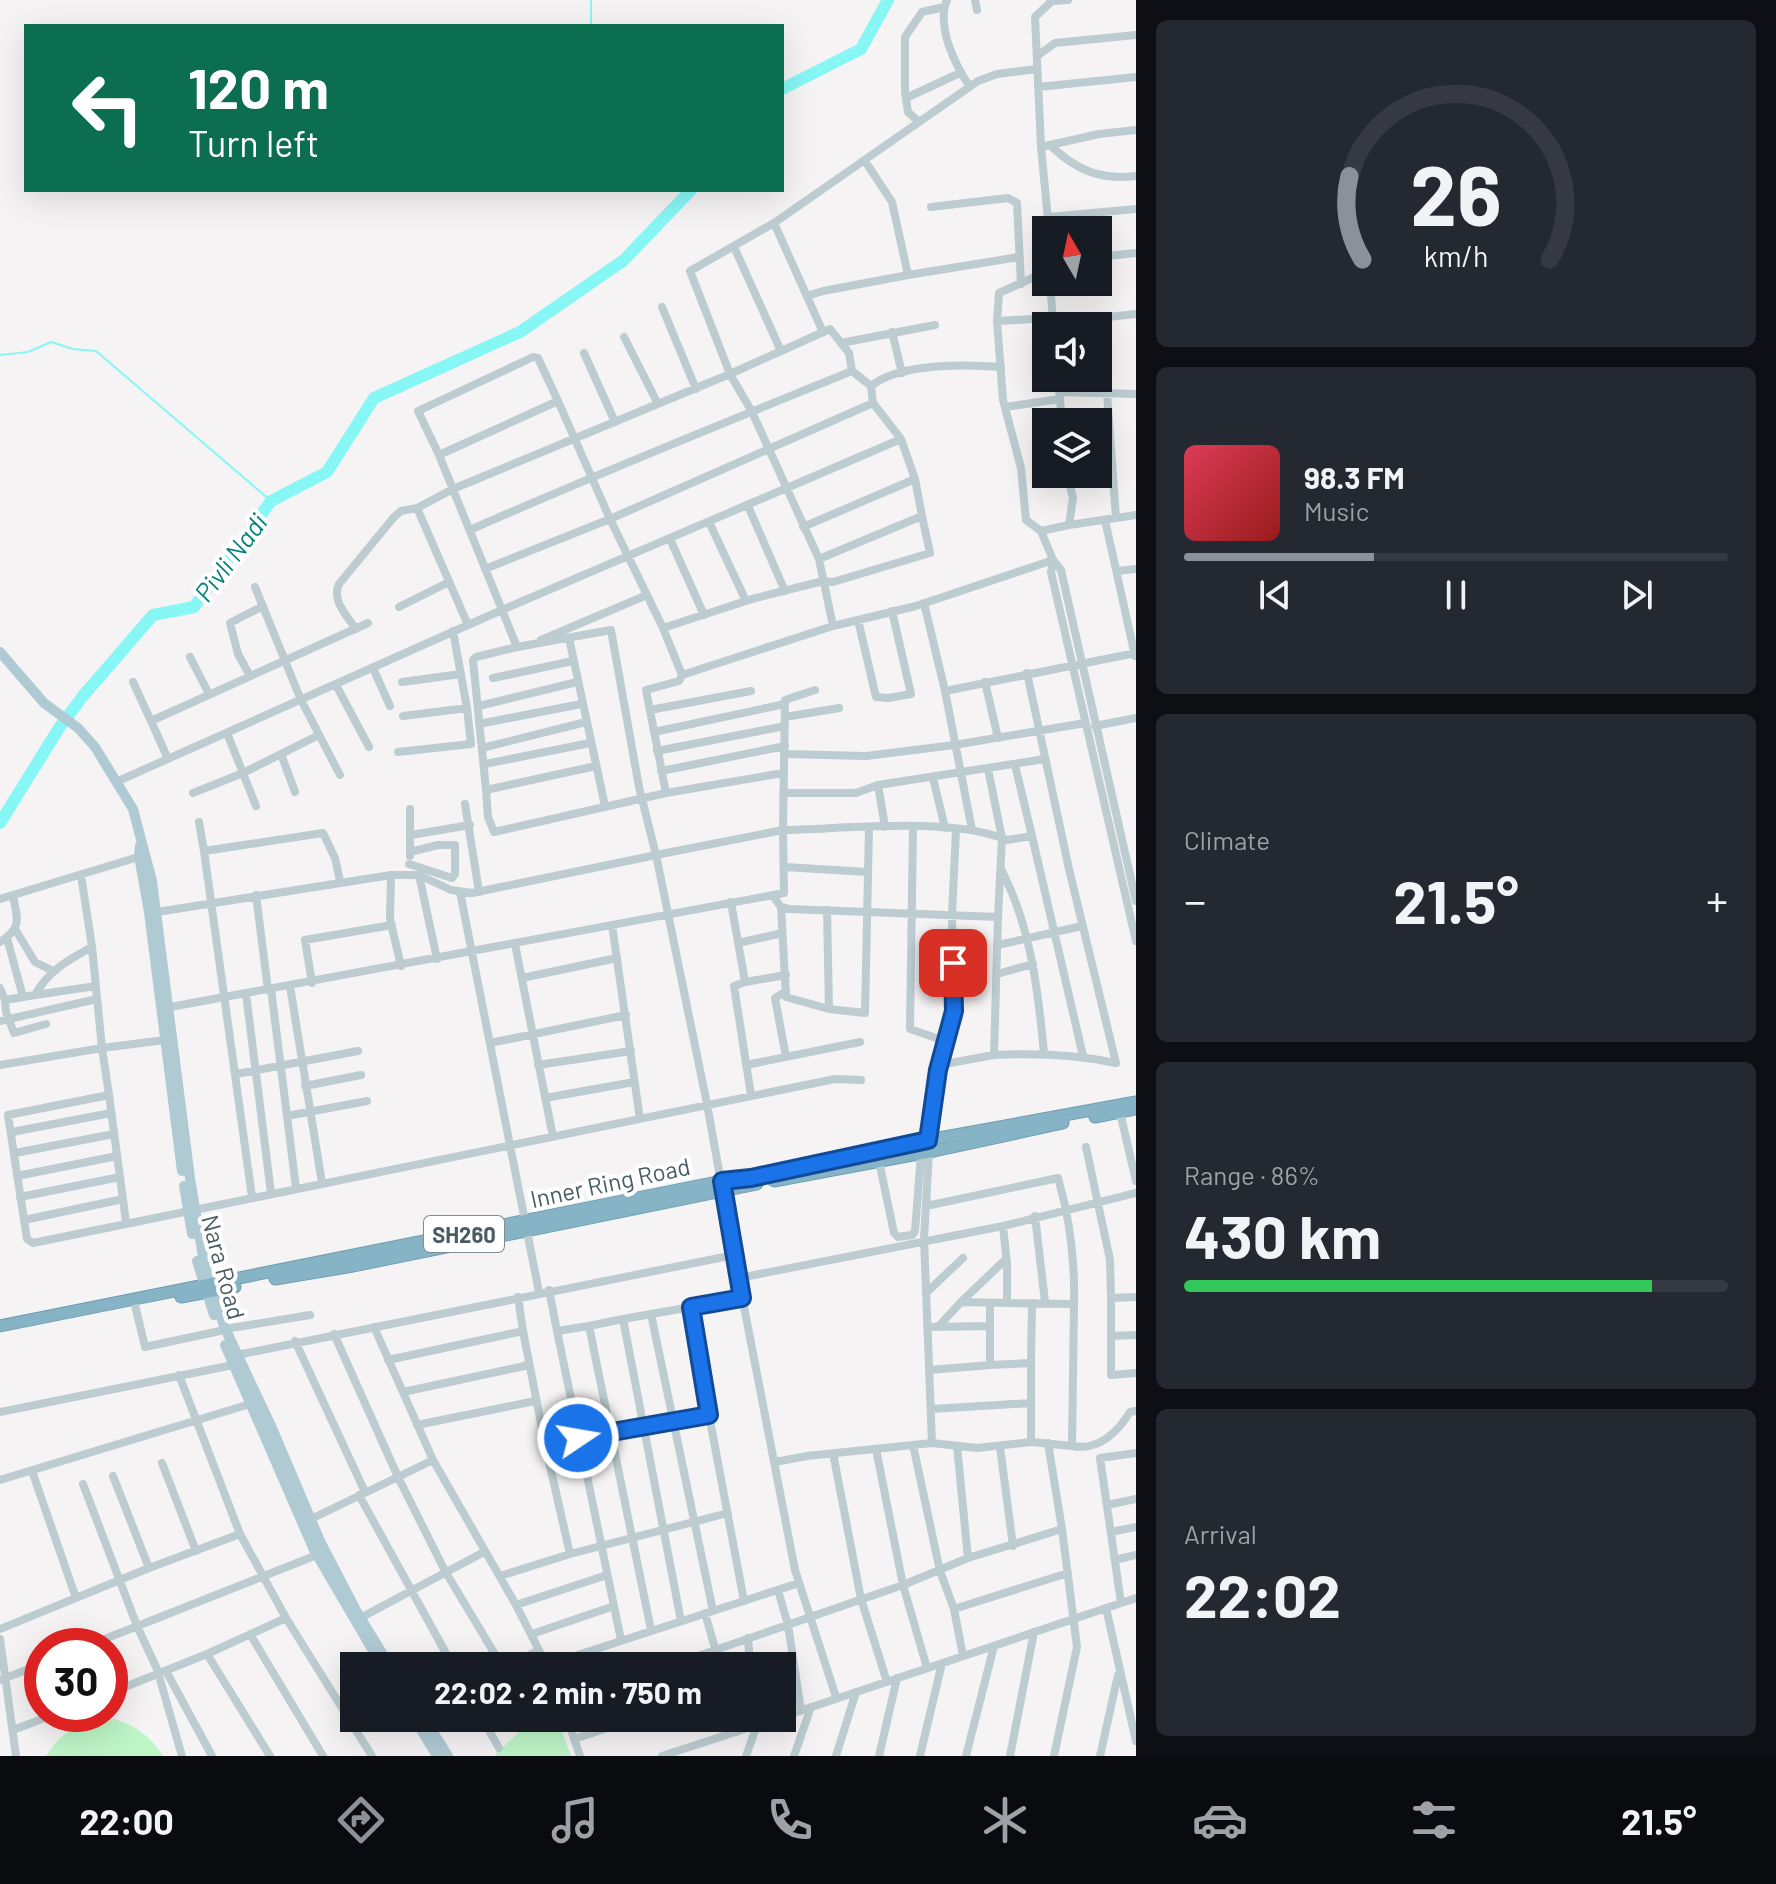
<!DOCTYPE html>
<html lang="en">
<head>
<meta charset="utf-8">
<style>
  :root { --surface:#171b24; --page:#242831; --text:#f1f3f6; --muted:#9ea1a6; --line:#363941; --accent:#8c9099 }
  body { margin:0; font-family:Barlow,sans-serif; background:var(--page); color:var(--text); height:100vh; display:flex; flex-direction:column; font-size:30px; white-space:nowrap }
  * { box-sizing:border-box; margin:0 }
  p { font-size:26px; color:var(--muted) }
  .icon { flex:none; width:44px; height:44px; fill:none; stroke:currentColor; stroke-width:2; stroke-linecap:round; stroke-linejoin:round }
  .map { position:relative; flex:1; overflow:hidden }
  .sheet { display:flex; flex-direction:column; gap:20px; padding:20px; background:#0d0f14; width:640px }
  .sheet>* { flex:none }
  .banner { position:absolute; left:24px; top:24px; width:760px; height:168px; border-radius:0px; box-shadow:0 8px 32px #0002; background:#0b6e4f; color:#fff; overflow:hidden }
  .needle { width:52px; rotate:351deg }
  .tools { position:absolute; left:1032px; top:216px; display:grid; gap:16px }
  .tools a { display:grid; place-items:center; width:80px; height:80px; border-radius:0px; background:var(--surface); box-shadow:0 8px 32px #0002; font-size:40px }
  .speed { position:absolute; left:24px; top:1628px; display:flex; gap:16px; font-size:40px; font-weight:700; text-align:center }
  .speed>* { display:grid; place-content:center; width:104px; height:104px; border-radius:50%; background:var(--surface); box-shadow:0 8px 32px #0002; line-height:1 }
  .speed .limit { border:12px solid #d22; background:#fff; color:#111 }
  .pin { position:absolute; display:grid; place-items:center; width:68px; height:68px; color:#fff; margin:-34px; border-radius:16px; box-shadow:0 4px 12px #0006 }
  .me { position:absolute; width:88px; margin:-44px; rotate:78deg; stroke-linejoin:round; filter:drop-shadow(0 0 6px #0008) }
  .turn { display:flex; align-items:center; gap:28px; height:168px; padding:0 32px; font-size:36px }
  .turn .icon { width:104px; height:104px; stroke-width:2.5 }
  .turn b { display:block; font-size:56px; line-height:68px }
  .big { font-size:60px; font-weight:700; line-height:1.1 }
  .sheet .widget { flex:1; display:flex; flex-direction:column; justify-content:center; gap:12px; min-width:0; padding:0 28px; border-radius:12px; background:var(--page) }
  .sheet .dial { align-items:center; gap:0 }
  .dial svg { height:208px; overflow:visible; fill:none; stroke:var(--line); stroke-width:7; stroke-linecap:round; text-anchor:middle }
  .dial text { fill:var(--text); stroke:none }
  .song { display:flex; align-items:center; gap:24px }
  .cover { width:96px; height:96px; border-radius:12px; background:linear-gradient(135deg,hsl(350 70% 55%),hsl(0 70% 35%)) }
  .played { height:8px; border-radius:4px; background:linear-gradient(90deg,var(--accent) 35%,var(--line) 35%) }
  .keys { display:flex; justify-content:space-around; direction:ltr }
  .heat { display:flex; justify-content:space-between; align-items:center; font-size:44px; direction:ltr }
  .charge { height:12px; border-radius:6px; background:linear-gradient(90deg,#34c759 86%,var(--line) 0) }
  .trip { position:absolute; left:340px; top:1652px; width:456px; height:80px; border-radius:0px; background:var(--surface); box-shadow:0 8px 32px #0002; font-weight:700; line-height:80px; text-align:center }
  .menu { display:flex; height:128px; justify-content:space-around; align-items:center; background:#090b0e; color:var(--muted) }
  .menu .icon { width:56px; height:56px }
  .menu .selected { color:var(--accent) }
  .menu b { font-size:36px; color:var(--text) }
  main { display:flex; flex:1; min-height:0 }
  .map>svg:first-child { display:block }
  .green { fill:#bef5c7 }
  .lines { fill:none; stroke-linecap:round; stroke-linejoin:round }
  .stream { stroke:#87f7f5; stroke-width:2 }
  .river { stroke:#87f7f5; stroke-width:12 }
  .highway-casing { stroke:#719fb2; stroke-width:13 }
  .minor { stroke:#bcccd0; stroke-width:8 }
  .major { stroke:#b0cad4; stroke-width:10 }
  .highway { stroke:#86b4c6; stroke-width:11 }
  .route-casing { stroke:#114b97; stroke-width:20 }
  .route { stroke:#1a73e8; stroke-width:14 }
  .labels { text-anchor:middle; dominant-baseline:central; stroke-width:8; stroke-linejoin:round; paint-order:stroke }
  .shield { fill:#fff; stroke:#7f8d92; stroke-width:2 }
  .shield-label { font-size:22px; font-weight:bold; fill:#485c63 }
  .street-label { font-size:24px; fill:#485c63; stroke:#fff }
  .water-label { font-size:26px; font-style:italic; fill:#06817f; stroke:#fff }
</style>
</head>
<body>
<main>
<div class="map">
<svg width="1136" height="1756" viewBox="0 0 1136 1756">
  <rect width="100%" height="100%" fill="#f5f3f3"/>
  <path class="green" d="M535 1718H557L571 1756H496L495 1754Z
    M114 1719C137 1726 150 1736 163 1756H46C63 1729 83 1720 114 1719Z"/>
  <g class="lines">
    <path class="stream" d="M591 0V26
      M0 355 28 352 51 342 73 349 96 351 271 501"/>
    <path class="river" d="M782 89 861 49 888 0
      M0 823 59 728 83 696 153 615 194 607 271 501 327 472 374 398 520 332 624 260 691 190"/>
    <defs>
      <path id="highway" d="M1095 1117 1136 1109
        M774 1181 934 1151 1063 1123
        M275 1279 353 1266 757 1184
        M181 1297 235 1287
        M0 1326 722 1181 751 1178 928 1140 1136 1102"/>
    </defs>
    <use href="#highway" class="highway-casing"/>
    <path class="minor" d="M947 0C936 26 955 65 970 87
      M975 0 977 10
      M1053 1 1068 0
      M1037 56 1055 43 1136 35
      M1038 87 1136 77
      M906 98 960 73
      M919 122 908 112 905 92V37L922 12 944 7
      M1051 146C1077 171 1101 180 1136 176
      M1041 147 1099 134 1136 130
      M865 161 892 202 908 275
      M931 207 1008 198 1017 203 1021 284
      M1049 217 1136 209
      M774 223 823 332
      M1049 230 1041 147 1035 17 1053 0
      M734 247 781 351
      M1098 257 1136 253
      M1046 268 1043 273 999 293 997 321 1003 400 1021 468 1026 520 1041 531 1053 560 1061 570 1136 901
      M1050 282 1053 321
      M807 296 823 291 908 275 1019 257
      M662 307 696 389
      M997 321 1053 318
      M1053 323 1136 314
      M892 332 902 373
      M624 337 658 404
      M841 343 935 325
      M584 353 615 422
      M852 371 871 386 873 403 610 519 663 628 752 599 823 581 833 582 930 553 922 516
      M1058 378 1062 422
      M871 386C900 363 964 364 1001 367
      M1059 392 1136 394
      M1005 407 1060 399
      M439 455 418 411 533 357 538 358 558 401
      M748 506 785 591
      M1116 518 1136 515
      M1105 520 1135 656
      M709 522 746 601
      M1069 525 1116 518 1107 393
      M803 527 915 479 901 439
      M470 530C596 474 724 423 852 371L849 353 830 329 730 374 752 412 819 559 833 626 916 606 1053 560
      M1041 531 1069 525 1073 498 1067 474
      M670 539 704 615
      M819 559 922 516 915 479
      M1053 560 1051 572 1136 941
      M485 569 610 519 558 401 439 455 502 610 901 439 873 403
      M1117 571 1136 569
      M255 587 301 700 340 775
      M924 603 945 691 972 830
      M399 607 449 582
      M858 620 876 697 888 698 911 694 892 611
      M663 628 682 675 833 626
      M356 629C347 616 331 600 339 584L394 517 401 511 417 508
      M569 638 605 806
      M541 640 647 595
      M517 647 502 610 468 625 417 508 453 489 730 374 690 271 774 223 978 81 997 74 1037 69
      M190 657 209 694
      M373 668 390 706
      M682 675 679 681 646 690 666 793 783 773
      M250 676 238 654 230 623 263 606
      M493 678 573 661
      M133 682 151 721
      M402 682 461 674
      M985 682 998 738
      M336 685 369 747
      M945 691 1136 653
      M479 706 577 682
      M650 710 751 691
      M403 716 467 708 453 631
      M785 717 839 708
      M479 724 581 704
      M1095 726 1136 718
      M654 732 785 704
      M227 733 256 806
      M482 748 586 722
      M657 751 785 726
      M398 752 471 744 467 708
      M281 754 295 792
      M786 754 866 756 954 745 1085 723
      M168 759 151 721 368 623
      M485 764 590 743
      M1015 765 1032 836
      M988 769 1002 838 1007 840 1032 836 1083 1056
      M661 771 785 746
      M933 778 945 828
      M116 782 468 625
      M878 785 885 827
      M486 790 488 817 494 832 666 793
      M193 793 243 773 319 735
      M783 793H856L878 785 1045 759
      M465 804 479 892
      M199 822 204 851
      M913 827 910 1029 945 1041 954 1011 952 915 956 829
      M411 835 470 825
      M410 856V809
      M409 864 452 878 455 874V845H438L410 852
      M785 867 868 872
      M1002 871C1031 928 1038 990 1044 1053
      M81 875 92 947 102 1048 165 1040
      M391 875 390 919 401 966
      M419 875 437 959
      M460 892 539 1292
      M256 895 268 990
      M773 896 781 907 789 909 998 917 1002 838C947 817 843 829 783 830L785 700 815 690
      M0 899 145 855
      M731 902 745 982 786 975
      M781 907 786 997 829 1009 865 1013 869 828
      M827 910 829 1009
      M157 912 391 875H419L451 890 472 893 656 855 707 1104 734 1255
      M612 925 640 1119
      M15 929 35 962 53 971
      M7 938 23 997
      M0 942C23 927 17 919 13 895
      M738 943 782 933
      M515 944 553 1137
      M998 945 1082 926
      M997 974 1033 964
      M522 978 617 958
      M745 982 734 986 751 1095
      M312 983 305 940 392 925
      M290 986 322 1183
      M0 988 5 1000 35 995C49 970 67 961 92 947
      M271 989 287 1116
      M246 994 271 1193
      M35 995 96 986
      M5 1000 6 1012 14 1033 46 1024
      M165 1008 784 893 783 830 656 855 639 787 611 630 517 647 476 657 473 660 486 790 596 766
      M0 1021 97 999
      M490 1043 626 1015
      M994 1055C1036 1053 1075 1054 1116 1063L1069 869 1027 673
      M786 1057 775 998 786 991
      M0 1065 102 1048 109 1095
      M538 1065 631 1051
      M746 1065 860 1042
      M939 1065 994 1055 998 917
      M236 1074 358 1051
      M305 1086 361 1075
      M545 1098 634 1082
      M1120 1112 1136 1181
      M12 1132 111 1113
      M928 1140 938 1070 945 1041
      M1086 1147 1110 1260 1111 1298 1136 1297
      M929 1152 924 1239 932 1443 977 1448 1031 1442 1072 1446
      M15 1153 114 1134
      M879 1161 894 1233 898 1237 912 1235 915 1231 921 1154
      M17 1176 117 1156
      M296 1188 287 1116 367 1101
      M20 1197 120 1177
      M252 1197 204 851 323 833 335 858 340 881
      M926 1206 1058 1178C1070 1219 1075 1261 1074 1304
      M1035 1216 1045 1302
      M24 1220 123 1199
      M126 1222 109 1095 8 1115 27 1239 33 1243 835 1079 861 1080
      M1003 1226 1007 1264V1303L1074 1304 1072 1446C1099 1451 1117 1433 1130 1412L1136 1411
      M739 1278 1003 1226 1136 1193
      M549 1290 557 1331
      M926 1293 963 1258
      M518 1297 523 1331
      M1111 1298V1375L1136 1373
      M961 1302 1006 1259
      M135 1305 145 1347 220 1331
      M691 1307 742 1298
      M651 1314 713 1611
      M623 1319 589 1326 651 1630
      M589 1326 557 1331 621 1640
      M990 1326V1303
      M374 1327 433 1460 516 1605 547 1666
      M927 1327 990 1326V1365L929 1370
      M938 1327 961 1302 1007 1303
      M225 1329 310 1315
      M334 1334 398 1477 445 1571 502 1666
      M1111 1336 1136 1335
      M295 1341 365 1492
      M237 1355 734 1255 795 1570 836 1697
      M388 1360 523 1331 545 1444
      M1031 1363 1032 1303
      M990 1365 1031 1363V1442
      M179 1375 240 1534
      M403 1392 529 1365
      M931 1409 1031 1403
      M0 1412 233 1365
      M417 1425 535 1401
      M913 1445 940 1571 954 1609 1068 1573
      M957 1446 968 1558
      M1000 1447 1013 1546
      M876 1449 903 1585 927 1668
      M833 1453 861 1599 887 1682
      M775 1462 807 1456 932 1443
      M162 1463 196 1551
      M32 1471 76 1598
      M113 1476 149 1568
      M0 1480 250 1404
      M83 1484 137 1626 157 1669 182 1756
      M359 1495 453 1666
      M1107 1505 1136 1499
      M728 1513 570 1554 545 1444 709 1415 744 1601
      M311 1519 433 1460
      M1111 1532 1136 1527
      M1115 1560 1136 1555
      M500 1576 570 1554
      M778 1590 788 1625 801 1710
      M1121 1603 1100 1458 1136 1453
      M516 1605 607 1575
      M1106 1608 1136 1741
      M954 1609 963 1656
      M705 1613 720 1666
      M362 1617 484 1552
      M681 1621 623 1319 691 1307 709 1415
      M0 1629 149 1568 240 1534 286 1618 372 1756
      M250 1634 323 1756
      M532 1634 614 1606
      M748 1638 750 1666
      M0 1639 16 1756
      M87 1646 317 1555
      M207 1654 270 1756
      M547 1665 799 1583
      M508 1666 539 1650
      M669 1666 903 1585 968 1558 1062 1529 1048 1443
      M166 1671 212 1756
      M0 1680 42 1664
      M110 1693 207 1654 286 1618
      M782 1717 1136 1598
      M482 1718 499 1748
      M567 1718 580 1756
      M733 1718 736 1732
      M13 1730 55 1714
      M574 1739 638 1718
      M662 1756 778 1718
      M746 1756 757 1725
      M794 1756 811 1707
      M836 1756 856 1692
      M879 1756 897 1678
      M920 1756 942 1663
      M966 1756 994 1646
      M1010 1756 1034 1632
      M1054 1756 1077 1647 1062 1529
      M1100 1756 1118 1675"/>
    <path class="major" d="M0 652 44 703 78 728 95 747 133 809 152 881 190 1178 204 1263 224 1326 272 1428 320 1541 357 1612 390 1666
      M140 846 139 856 149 912 182 1171
      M184 1186 192 1234
      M197 1261 214 1315
      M225 1345 314 1550 382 1666
      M414 1718 437 1756
      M424 1718 448 1756"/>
    <use href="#highway" class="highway"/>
  </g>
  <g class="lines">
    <defs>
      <path id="route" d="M578 1438 709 1415 691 1307 742 1298 722 1181 751 1178 928 1140 938 1070 954 1011 953 963"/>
    </defs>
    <use href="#route" class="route-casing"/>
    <use href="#route" class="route"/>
  </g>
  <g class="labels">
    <rect class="shield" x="424" y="1216" width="80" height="36" rx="6"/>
    <g class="shield-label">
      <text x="464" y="1234">SH260</text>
    </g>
    <g class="street-label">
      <text transform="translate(610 1182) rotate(-12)">Inner Ring Road</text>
      <text transform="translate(224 1267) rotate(75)">Nara Road</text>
    </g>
    <g class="water-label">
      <text transform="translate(230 557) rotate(-53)">Pivli Nadi</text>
    </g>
  </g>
</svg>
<div class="tools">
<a><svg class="needle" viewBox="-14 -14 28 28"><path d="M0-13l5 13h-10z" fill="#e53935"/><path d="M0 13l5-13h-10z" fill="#9ea1a6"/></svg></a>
<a><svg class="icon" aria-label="sound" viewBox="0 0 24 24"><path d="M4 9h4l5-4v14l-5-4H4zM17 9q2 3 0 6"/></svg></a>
<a><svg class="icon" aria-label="layers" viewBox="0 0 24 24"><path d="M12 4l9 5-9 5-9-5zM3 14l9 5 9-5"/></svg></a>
</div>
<div class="speed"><div class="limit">30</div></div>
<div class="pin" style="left:953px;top:963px;background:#d93025"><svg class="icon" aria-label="arrive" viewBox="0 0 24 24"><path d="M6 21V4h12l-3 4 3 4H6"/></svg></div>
<svg class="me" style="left:578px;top:1438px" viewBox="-20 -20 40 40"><circle r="17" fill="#1a73e8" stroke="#fff" stroke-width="3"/><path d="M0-11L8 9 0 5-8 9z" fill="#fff"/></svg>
<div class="trip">22:02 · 2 min · 750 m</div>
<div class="banner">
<div class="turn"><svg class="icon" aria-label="left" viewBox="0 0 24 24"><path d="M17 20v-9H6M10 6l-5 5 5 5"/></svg><div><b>120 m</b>Turn left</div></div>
</div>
</div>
<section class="sheet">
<div class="widget dial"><svg viewBox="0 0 100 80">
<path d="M14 69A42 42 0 1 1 86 69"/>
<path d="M14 69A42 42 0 0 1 9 37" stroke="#8c9099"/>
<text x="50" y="56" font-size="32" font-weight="700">26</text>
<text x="50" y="72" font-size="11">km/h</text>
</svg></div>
<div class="widget">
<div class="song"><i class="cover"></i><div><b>98.3 FM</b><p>Music</p></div></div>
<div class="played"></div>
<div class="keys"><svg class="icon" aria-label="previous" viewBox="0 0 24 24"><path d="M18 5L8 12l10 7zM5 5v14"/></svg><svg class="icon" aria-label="pause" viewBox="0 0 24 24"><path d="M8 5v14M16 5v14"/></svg><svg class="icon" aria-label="next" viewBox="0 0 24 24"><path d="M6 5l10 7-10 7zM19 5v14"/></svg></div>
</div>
<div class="widget"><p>Climate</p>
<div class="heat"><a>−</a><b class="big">21.5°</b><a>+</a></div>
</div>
<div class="widget"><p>Range · 86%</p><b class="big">430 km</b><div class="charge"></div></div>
<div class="widget"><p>Arrival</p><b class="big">22:02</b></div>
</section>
</main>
<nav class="menu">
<b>22:00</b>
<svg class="icon selected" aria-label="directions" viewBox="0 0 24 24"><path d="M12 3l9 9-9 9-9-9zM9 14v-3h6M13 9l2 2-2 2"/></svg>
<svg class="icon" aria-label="music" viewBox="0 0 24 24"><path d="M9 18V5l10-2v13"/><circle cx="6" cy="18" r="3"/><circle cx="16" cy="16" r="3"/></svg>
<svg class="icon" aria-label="phone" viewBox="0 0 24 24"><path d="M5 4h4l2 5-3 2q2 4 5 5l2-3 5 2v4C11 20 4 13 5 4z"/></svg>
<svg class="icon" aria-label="climate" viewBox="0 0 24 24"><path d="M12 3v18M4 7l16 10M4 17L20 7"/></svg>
<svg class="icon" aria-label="car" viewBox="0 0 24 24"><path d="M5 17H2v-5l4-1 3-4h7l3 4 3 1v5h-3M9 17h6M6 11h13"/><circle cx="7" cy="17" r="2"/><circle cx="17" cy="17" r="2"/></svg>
<svg class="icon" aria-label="filters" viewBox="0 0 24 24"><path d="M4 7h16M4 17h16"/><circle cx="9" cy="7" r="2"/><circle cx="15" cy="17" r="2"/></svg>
<b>21.5°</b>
</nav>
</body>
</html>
